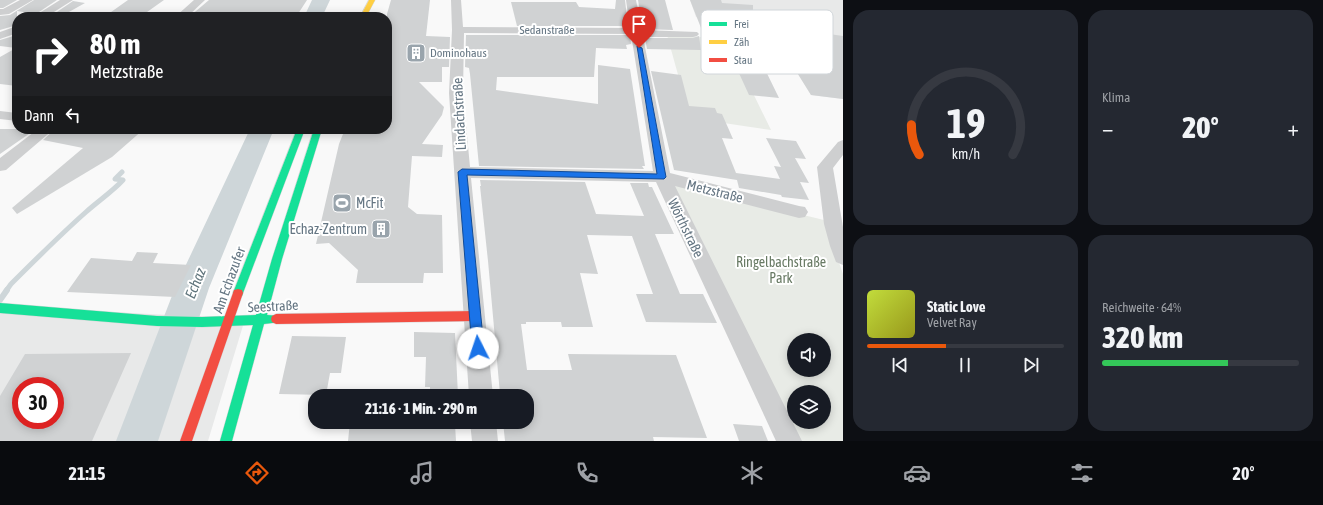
<!DOCTYPE html>
<html lang="de">
<head>
<meta charset="utf-8">
<style>
  :root { --surface:#171b24; --page:#242831; --text:#f1f3f6; --muted:#9ea1a6; --line:#363941; --accent:#ea580c }
  body { margin:0; font-family:"Asap Condensed",sans-serif; background:var(--page); color:var(--text); height:100vh; display:flex; flex-direction:column; font-size:15px; white-space:nowrap }
  * { box-sizing:border-box; margin:0 }
  p { font-size:13px; color:var(--muted) }
  .icon { flex:none; width:22px; height:22px; fill:none; stroke:currentColor; stroke-width:2; stroke-linecap:round; stroke-linejoin:round }
  .map { position:relative; flex:1; overflow:hidden }
  .drawer { display:flex; flex-direction:column; gap:10px; padding:10px; background:#0d0f14; width:480px }
  .drawer>* { flex:none }
  .top-card { position:absolute; left:12px; top:12px; width:380px; height:122px; border-radius:16px; box-shadow:0 2px 10px #0003; background:#202124; color:#fff; overflow:hidden }
  .tools { position:absolute; left:787px; top:333px; display:grid; gap:8px }
  .tools a { display:grid; place-items:center; width:44px; height:44px; border-radius:50%; background:var(--surface); box-shadow:0 2px 10px #0003; font-size:20px }
  .speed { position:absolute; left:12px; top:377px; display:flex; gap:8px; font-size:20px; font-weight:700; text-align:center }
  .speed>* { display:grid; place-content:center; width:52px; height:52px; border-radius:50%; background:var(--surface); box-shadow:0 2px 10px #0003; line-height:1 }
  .speed .limit { border:6px solid #d22; background:#fff; color:#111 }
  .pin { position:absolute; display:grid; place-items:center; width:34px; height:34px; color:#fff; margin:-41px -17px; border-radius:50% 50% 50% 0; rotate:-45deg; box-shadow:0 0 4px #0007 }
  .pin .icon { rotate:45deg }
  .me { position:absolute; width:44px; margin:-22px; rotate:356deg; stroke-linejoin:round; filter:drop-shadow(0 0 3px #0008) }
  .turn { display:flex; align-items:center; gap:14px; height:84px; padding:0 12px; font-size:18px }
  .turn .icon { width:52px; height:52px; stroke-width:2.5 }
  .turn b { display:block; font-size:28px; line-height:34px }
  .then { display:flex; align-items:center; height:38px; padding:0 12px; background:#0003; gap:8px; font-size:15px }
  .big { font-size:30px; font-weight:800; line-height:1.1 }
  .drawer .card { flex:1; display:flex; flex-direction:column; justify-content:center; gap:6px; min-width:0; padding:0 14px; border-radius:16px; background:var(--page) }
  .drawer .dial { align-items:center; gap:0 }
  .dial svg { height:104px; overflow:visible; fill:none; stroke:var(--line); stroke-width:7; stroke-linecap:round; text-anchor:middle }
  .dial text { fill:var(--text); stroke:none }
  .song { display:flex; align-items:center; gap:12px }
  .cover { width:48px; height:48px; border-radius:6px; background:linear-gradient(135deg,hsl(70 70% 55%),hsl(60 70% 35%)) }
  .played { height:4px; border-radius:2px; background:linear-gradient(90deg,var(--accent) 40%,var(--line) 40%) }
  .keys { display:flex; justify-content:space-around; direction:ltr }
  .heat { display:flex; justify-content:space-between; align-items:center; font-size:22px; direction:ltr }
  .charge { height:6px; border-radius:3px; background:linear-gradient(90deg,#34c759 64%,var(--line) 0) }
  .drawer .tiles { flex:1; display:grid; gap:10px; grid-template-columns:repeat(2,1fr) }
  .trip { position:absolute; left:308px; top:389px; width:226px; height:40px; border-radius:16px; background:var(--surface); box-shadow:0 2px 10px #0003; font-weight:800; line-height:40px; text-align:center }
  .tab-bar { display:flex; height:64px; justify-content:space-around; align-items:center; background:#090b0e; color:var(--muted) }
  .tab-bar .icon { width:28px; height:28px }
  .tab-bar .selected { color:var(--accent) }
  .tab-bar b { font-size:18px; color:var(--text) }
  main { display:flex; flex:1; min-height:0 }
  .map>svg:first-child { display:block }
  .built { fill:#e8e9e9; fill-rule:evenodd }
  .green { fill:#e8ebe6; fill-rule:evenodd }
  .lines { fill:none; stroke-linecap:round; stroke-linejoin:round }
  .stream-far1 { stroke:#ced6d9; stroke-width:5 }
  .stream { stroke:#ced6d9; stroke-width:6 }
  .river { fill:#ced6d9; fill-rule:evenodd }
  .building { fill:#d0d2d3; fill-rule:evenodd }
  .fast-casing { stroke:#d5d6d7; stroke-width:1 }
  .slow-casing { stroke:#d5d6d7; stroke-width:1 }
  .jam-casing { stroke:#d5d6d7; stroke-width:1 }
  .street { fill:#cecfd0; fill-rule:evenodd }
  .fast { fill:#16e098; fill-rule:evenodd }
  .slow { fill:#ffcf43; fill-rule:evenodd }
  .jam { fill:#f24e42; fill-rule:evenodd }
  .route { fill:#1a73e8; stroke:#114b97 }
  .labels { text-anchor:middle; dominant-baseline:central; stroke-width:4; stroke-linejoin:round; paint-order:stroke }
  .far-street-label { font-size:12px; fill:#657683; stroke:#fff }
  .far-poi-label { font-size:12px; fill:#657683; stroke:#fff; text-anchor:start }
  .street-label { font-size:14px; fill:#657683; stroke:#fff }
  .poi-label { font-size:14px; fill:#657683; stroke:#fff; text-anchor:start }
  .park-label { font-size:14px; fill:#687a64; stroke:#fff }
  .water-label { font-size:15px; font-style:italic; fill:#60757c; stroke:#fff }
  .key { fill:#fff; stroke:#d1d6da; stroke-width:1 }
  .key-label { font-size:11px; fill:#657683 }
</style>
</head>
<body>
<main>
<div class="map">
<svg width="843" height="441" viewBox="0 0 843 441">
  <rect width="100%" height="100%" fill="#f9f9f9"/>
  <path class="built" d="M690 0H843V99L811 95 777 39 707 33 701 19 696 17Z
    M0 306 245 319 208 441H0ZM21 386H55V420H21Z"/>
  <path class="green" d="M667 35 692 36 727 40 771 130 690 118Z
    M672 183 824 220 843 274V441H801ZM794 340H824V370H794ZM794 392H824V422H794Z"/>
  <g class="lines">
    <path class="stream-far1" d="M6 291 11 284C36 259 60 235 86 212 98 201 112 192 123 180L115 179 122 172"/>
    <path class="stream" d="M0 300 7 290"/>
    <path class="river" d="M312 0H330L322 17H304Z
      M250 129H274L209 288 158 441H116L175 288Z"/>
  </g>
  <path class="building" d="M0 0H17L3 8H0Z
    M34 0H57L36 14 17 11V25L0 30V16L10 15Z
    M128 0H164L140 17H104Z
    M209 0H307L296 17H189Z
    M391 0H430L426 36 450 37 449 67H442V82H419L444 107 442 115 422 144 443 145 442 157 412 156 408 207 417 214 442 215 443 273H424L423 283H356L358 270 329 243 316 244 339 144 345 129H387V14Z
    M616 0H625L628 26H517L511 2H576L579 7 615 9Z
    M638 0H665L673 30 643 29Z
    M690 0H721L722 3 753 5V11L715 16V21L755 25 756 38 808 43 797 28 826 31 829 34 843 36V99L811 95 786 55 757 53 779 98 749 95 738 71 741 72 727 35 703 33Z
    M73 1 85 3 60 17 51 16Z
    M17 35V86L0 84V57L16 48 0 46V40Z
    M466 35H630L631 44 626 45 627 49 596 48 594 77H497L496 90 598 104V65L630 69 645 166H642L644 169 479 166 470 74 469 68 465 67Z
    M699 36 701 50 647 49 645 38H693Z
    M651 71 681 75 689 106 715 108 717 113 722 114 733 139 722 138 736 173 780 179 774 166 781 167 766 138 796 141 806 159 795 158 809 183 800 182 809 200 782 197 781 195 739 188 737 180 674 170Z
    M0 129H36L0 154Z
    M55 129H144L112 157 17 214 12 208 83 148 43 140Z
    M480 180 585 182 596 214 644 216 630 183H648L649 187H652L674 234H655L680 294H703L717 323 646 322 636 294H653L632 236 587 235 598 274 580 273 593 327H562L561 322H526V324H521L527 370H572L568 354 676 355 707 438 653 437 654 441H505L503 422H527V394H500L488 261 480 186H481Z
    M137 252 158 253 153 263 191 265 175 297 67 292 91 258 132 261Z
    M414 332 455 333 458 396H430V387H425L426 357H414Z
    M292 336 346 337 341 373H330L326 395 279 394Z
    M131 353 92 441H0V396L25 354ZM21 386H55V420H21Z
    M350 422H417L455 424 456 441H348Z
    M733 424 762 426 768 441H739Z"/>
  <g class="lines">
    <defs>
      <path id="fast" d="M297 129H305L243 293 242 296 238 297 234 296 233 293Z
        M314 129H322L282 259 267 315 280 316 281 319 280 322 264 324 232 441H220L253 325 202 327 157 326 0 313V303L157 316 202 317 256 315 272 259Z"/>
      <path id="slow" d="M369 0H375L366 17H360Z"/>
      <path id="jam" d="M238 289 242 290 243 293 192 441H180L233 293 234 290Z
        M476 311 480 313 481 316 480 319 476 321 276 324 272 322 271 319 272 316 276 314Z"/>
    </defs>
    <use href="#fast" class="fast-casing"/>
    <use href="#slow" class="slow-casing"/>
    <use href="#jam" class="jam-casing"/>
    <path class="street" d="M20 0H33L9 14 0 15V9H3Z
      M60 0H73L46 17H33Z
      M194 0H205L187 17H175Z
      M451 0H461L463 27 630 28 626 0H636L642 30 697 32 699 34 697 36 693 37H643L670 173 799 206 805 207 808 212 805 217 799 218 675 186 802 441H776L656 182 471 178 493 396H469L449 93 452 30ZM464 33 631 34 653 171 470 167 463 93Z
      M17 26V33L0 39V32Z
      M0 111 17 113V121L0 119Z
      M38 129H54L6 170 0 171V158Z
      M843 140V155L833 168 843 227V265L836 262 830 246 824 224 817 167 838 142Z
      M470 422H496L498 441H472Z"/>
    <use href="#fast" class="fast"/>
    <use href="#slow" class="slow"/>
    <use href="#jam" class="jam"/>
  </g>
  <path class="route" d="M637 46 642 48 666 177 664 179 467 175 484 348 482 352 478 353 474 352 472 348 458 172 462 169 657 174Z"/>
  <defs>
    <symbol id="building-square" viewBox="-11 -11 22 22"><rect x="-9" y="-9" width="18" height="18" rx="4" fill="#99a4ac" stroke="#fff"/><path d="M-4-6H4V6H1V3H-1V6H-4ZM-2.5-4.3h1.7v1.8h-1.7ZM.8-4.3h1.7v1.8H.8ZM-2.5-1h1.7V.8h-1.7ZM.8-1h1.7V.8H.8Z" fill="#fff"/></symbol>
    <symbol id="stadium-square" viewBox="-11 -11 22 22"><rect x="-9" y="-9" width="18" height="18" rx="4" fill="#99a4ac" stroke="#fff"/><path d="M0-5a6.5 5 0 1 0 0 10a6.5 5 0 1 0 0-10ZM-3.5-1.8h7v3.6h-7Z" fill="#fff"/></symbol>
  </defs>
  <g fill-rule="evenodd">
    <use href="#building-square" x="405" y="42" width="22" height="22"/>
    <use href="#stadium-square" x="331" y="192" width="22" height="22"/>
    <use href="#building-square" x="370" y="218" width="22" height="22"/>
  </g>
  <g class="labels">
    <g class="far-street-label">
      <text x="547" y="30">Sedanstraße</text>
    </g>
    <g class="far-poi-label">
      <text x="430" y="53">Dominohaus</text>
    </g>
    <g class="street-label">
      <text transform="translate(459 114) rotate(-93)">Lindachstraße</text>
      <text transform="translate(715 191) rotate(14)">Metzstraße</text>
      <text transform="translate(686 228) rotate(64)">Wörthstraße</text>
      <text transform="translate(229 280) rotate(-70)">Am Echazufer</text>
      <text transform="translate(273 306) rotate(-3)">Seestraße</text>
    </g>
    <g class="poi-label">
      <text x="356" y="203">McFit</text>
      <text x="367" y="229" text-anchor="end">Echaz-Zentrum</text>
    </g>
    <g class="park-label">
      <text x="781" y="262">Ringelbachstraße<tspan x="781" dy="16">Park</tspan></text>
    </g>
    <g class="water-label">
      <text transform="translate(195 283) rotate(-68)">Echaz</text>
    </g>
  </g>
  <rect x="701" y="10" width="132" height="64" rx="6" class="key"/>
  <rect x="709" y="22" width="18" height="4" fill="#16e098"/>
  <rect x="709" y="40" width="18" height="4" fill="#ffcf43"/>
  <rect x="709" y="58" width="18" height="4" fill="#f24e42"/>
  <g class="key-label">
    <text x="734" y="28">Frei</text>
    <text x="734" y="46">Zäh</text>
    <text x="734" y="64">Stau</text>
  </g>
</svg>
<div class="tools">
<a><svg class="icon" aria-label="sound" viewBox="0 0 24 24"><path d="M4 9h4l5-4v14l-5-4H4zM17 9q2 3 0 6"/></svg></a>
<a><svg class="icon" aria-label="layers" viewBox="0 0 24 24"><path d="M12 4l9 5-9 5-9-5zM3 14l9 5 9-5"/></svg></a>
</div>
<div class="speed"><div class="limit">30</div></div>
<div class="pin" style="left:639px;top:48px;background:#d93025"><svg class="icon" aria-label="arrive" viewBox="0 0 24 24"><path d="M6 21V4h12l-3 4 3 4H6"/></svg></div>
<svg class="me" style="left:478px;top:348px" viewBox="-20 -20 40 40"><circle r="19" fill="#fff"/><path d="M0-13L10 11 0 6-10 11z" fill="#1a73e8"/></svg>
<div class="trip">21:16 · 1 Min. · 290 m</div>
<div class="top-card">
<div class="turn"><svg class="icon" aria-label="right" viewBox="0 0 24 24"><path d="M7 20v-9h11M14 6l5 5-5 5"/></svg><div><b>80 m</b>Metzstraße</div></div>
<div class="then">Dann<svg class="icon" aria-label="left" viewBox="0 0 24 24"><path d="M17 20v-9H6M10 6l-5 5 5 5"/></svg></div>
</div>
</div>
<section class="drawer">
<div class="tiles">
<div class="card dial"><svg viewBox="0 0 100 80">
<path d="M14 69A42 42 0 1 1 86 69"/>
<path d="M14 69A42 42 0 0 1 8 46" stroke="#ea580c"/>
<text x="50" y="56" font-size="32" font-weight="700">19</text>
<text x="50" y="72" font-size="11">km/h</text>
</svg></div>
<div class="card"><p>Klima</p>
<div class="heat"><a>−</a><b class="big">20°</b><a>+</a></div>
</div>
<div class="card">
<div class="song"><i class="cover"></i><div><b>Static Love</b><p>Velvet Ray</p></div></div>
<div class="played"></div>
<div class="keys"><svg class="icon" aria-label="previous" viewBox="0 0 24 24"><path d="M18 5L8 12l10 7zM5 5v14"/></svg><svg class="icon" aria-label="pause" viewBox="0 0 24 24"><path d="M8 5v14M16 5v14"/></svg><svg class="icon" aria-label="next" viewBox="0 0 24 24"><path d="M6 5l10 7-10 7zM19 5v14"/></svg></div>
</div>
<div class="card"><p>Reichweite · 64%</p><b class="big">320 km</b><div class="charge"></div></div>
</div>
</section>
</main>
<nav class="tab-bar">
<b>21:15</b>
<svg class="icon selected" aria-label="directions" viewBox="0 0 24 24"><path d="M12 3l9 9-9 9-9-9zM9 14v-3h6M13 9l2 2-2 2"/></svg>
<svg class="icon" aria-label="music" viewBox="0 0 24 24"><path d="M9 18V5l10-2v13"/><circle cx="6" cy="18" r="3"/><circle cx="16" cy="16" r="3"/></svg>
<svg class="icon" aria-label="phone" viewBox="0 0 24 24"><path d="M5 4h4l2 5-3 2q2 4 5 5l2-3 5 2v4C11 20 4 13 5 4z"/></svg>
<svg class="icon" aria-label="climate" viewBox="0 0 24 24"><path d="M12 3v18M4 7l16 10M4 17L20 7"/></svg>
<svg class="icon" aria-label="car" viewBox="0 0 24 24"><path d="M5 17H2v-5l4-1 3-4h7l3 4 3 1v5h-3M9 17h6M6 11h13"/><circle cx="7" cy="17" r="2"/><circle cx="17" cy="17" r="2"/></svg>
<svg class="icon" aria-label="filters" viewBox="0 0 24 24"><path d="M4 7h16M4 17h16"/><circle cx="9" cy="7" r="2"/><circle cx="15" cy="17" r="2"/></svg>
<b>20°</b>
</nav>
</body>
</html>
